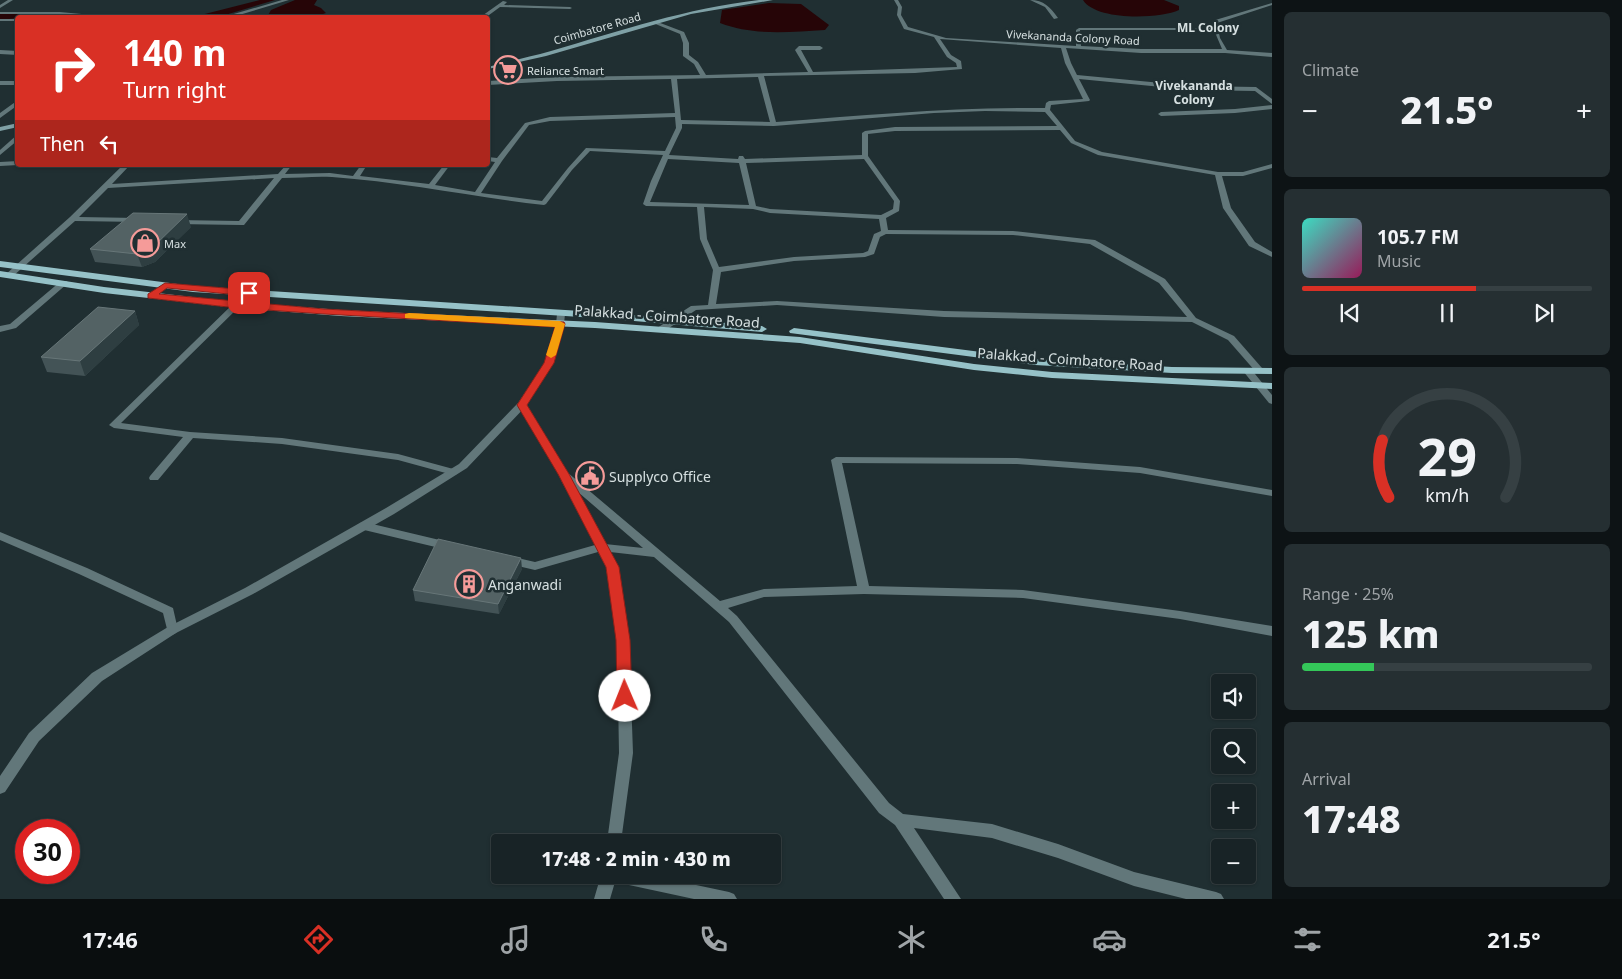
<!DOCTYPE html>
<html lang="en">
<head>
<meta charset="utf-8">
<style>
  :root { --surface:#182326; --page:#252f32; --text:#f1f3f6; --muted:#9fa4a7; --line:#364043; --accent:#d93025 }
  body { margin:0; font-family:"Noto Sans",sans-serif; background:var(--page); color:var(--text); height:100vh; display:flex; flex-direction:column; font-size:19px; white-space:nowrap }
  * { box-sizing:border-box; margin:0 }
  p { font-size:16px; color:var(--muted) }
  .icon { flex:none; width:28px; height:28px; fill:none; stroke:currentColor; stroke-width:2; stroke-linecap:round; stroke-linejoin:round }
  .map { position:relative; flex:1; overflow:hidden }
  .sheet { display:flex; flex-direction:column; gap:12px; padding:12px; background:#0d1315; width:350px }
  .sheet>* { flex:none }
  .banner { position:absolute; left:15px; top:15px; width:475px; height:152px; border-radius:5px; box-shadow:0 1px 4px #0004,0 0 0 1px var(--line); background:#d93025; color:#fff; overflow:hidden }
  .fabs { position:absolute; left:1211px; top:674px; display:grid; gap:10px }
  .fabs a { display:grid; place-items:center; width:45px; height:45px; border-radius:5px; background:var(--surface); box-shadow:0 1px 4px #0004,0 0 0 1px var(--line); font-size:25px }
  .speed { position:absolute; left:15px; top:819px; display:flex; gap:10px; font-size:25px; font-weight:700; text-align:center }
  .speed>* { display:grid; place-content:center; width:65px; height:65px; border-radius:50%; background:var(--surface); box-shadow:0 1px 4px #0004,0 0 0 1px var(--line); line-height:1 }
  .speed .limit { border:8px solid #d22; background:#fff; color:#111 }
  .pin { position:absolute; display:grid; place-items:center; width:42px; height:42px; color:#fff; margin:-21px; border-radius:10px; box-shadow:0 2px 8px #0006 }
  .me { position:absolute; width:55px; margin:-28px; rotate:359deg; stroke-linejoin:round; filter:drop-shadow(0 0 4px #0008) }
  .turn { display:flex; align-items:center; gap:18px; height:105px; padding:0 25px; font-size:22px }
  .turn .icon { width:65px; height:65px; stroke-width:2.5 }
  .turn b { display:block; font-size:35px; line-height:42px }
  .then { display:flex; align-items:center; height:48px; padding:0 25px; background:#0003; gap:10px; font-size:19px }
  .big { font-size:38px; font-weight:800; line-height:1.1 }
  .sheet .card { flex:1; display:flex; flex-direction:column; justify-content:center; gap:8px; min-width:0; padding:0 18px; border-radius:8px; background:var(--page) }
  .sheet .dial { align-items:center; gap:0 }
  .dial svg { height:130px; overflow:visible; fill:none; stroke:var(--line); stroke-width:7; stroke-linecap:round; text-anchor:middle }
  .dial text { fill:var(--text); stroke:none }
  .song { display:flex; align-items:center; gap:15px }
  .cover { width:60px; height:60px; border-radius:8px; background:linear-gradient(135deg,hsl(170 70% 55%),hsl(330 70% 35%)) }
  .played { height:5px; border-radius:2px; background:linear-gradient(90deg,var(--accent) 60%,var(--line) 60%) }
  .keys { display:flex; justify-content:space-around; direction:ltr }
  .heat { display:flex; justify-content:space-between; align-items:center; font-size:28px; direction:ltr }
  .charge { height:8px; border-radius:4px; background:linear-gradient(90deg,#34c759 25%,var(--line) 0) }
  .trip { position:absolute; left:491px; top:834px; width:290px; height:50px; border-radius:5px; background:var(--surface); box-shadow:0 1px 4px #0004,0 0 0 1px var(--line); font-weight:800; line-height:50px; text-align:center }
  .tabs { display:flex; height:80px; justify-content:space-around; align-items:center; background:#0a0e0f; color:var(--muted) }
  .tabs .icon { width:35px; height:35px }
  .tabs .current { color:var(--accent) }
  .tabs b { font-size:22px; color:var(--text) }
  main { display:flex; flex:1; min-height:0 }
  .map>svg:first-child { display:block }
  .water { fill:#260507 }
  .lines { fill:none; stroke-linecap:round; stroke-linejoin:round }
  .canal { fill:#260507; fill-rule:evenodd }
  .minor { fill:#62777a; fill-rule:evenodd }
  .tertiary { fill:#62777a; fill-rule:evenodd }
  .secondary { fill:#7fa1a6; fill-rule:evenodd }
  .primary { fill:#96c2c8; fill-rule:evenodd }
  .wall { fill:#435356 }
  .shaded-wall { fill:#2e3e41 }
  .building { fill:#536264; stroke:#677678 }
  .route { fill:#d93025; stroke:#8d1f18 }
  .slow { fill:#f59e0b }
  .labels { text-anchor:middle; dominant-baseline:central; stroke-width:5; stroke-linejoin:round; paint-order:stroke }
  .far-street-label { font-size:11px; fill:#d6e0e1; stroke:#202f32 }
  .far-poi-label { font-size:11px; fill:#d6e0e1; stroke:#202f32; text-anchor:start }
  .far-neighbourhood-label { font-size:12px; font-weight:bold; fill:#d6e0e1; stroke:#202f32 }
  .street-label { font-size:14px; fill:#d6e0e1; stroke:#202f32 }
  .poi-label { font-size:14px; fill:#d6e0e1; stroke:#202f32; text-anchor:start }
</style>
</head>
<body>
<main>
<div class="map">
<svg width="1272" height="899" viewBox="0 0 1272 899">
  <rect width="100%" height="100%" fill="#202f32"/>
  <path class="water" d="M295 0H317L314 5 321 8 326 13 317 16 267 17 271 10Z
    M1083 0H1164L1179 6V10C1159 19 1096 21 1083 0Z
    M769 3 801 4 829 25 825 30C789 32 754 36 720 23L722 10Z"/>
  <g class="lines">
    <path class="canal" d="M260 0H275L215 18H189Z
      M13 12 87 15 91 18H18L0 20V14Z"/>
    <path class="minor" d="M8 0H13L0 8V5Z
      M282 0H289L229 18H220Z
      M894 0H898L902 7 901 15 908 27 946 38 1076 46V30L1079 28H1213L1212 21 1272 3V5L1217 23 1220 38 1227 50 1272 53V57L1225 53H1141L1066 48 1071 63 1077 75 1193 86 1256 87 1272 99V104L1255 91 1193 90 1079 79 1090 100 1089 101 1051 105 1050 110 1075 141 1102 152 1218 172H1243L1272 164V168L1243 176H1222L1231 208 1255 242 1272 252V257L1249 246 1223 208 1215 175 1098 155 1071 143 1060 130 895 131 868 134V156L900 201 899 211 886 218 888 230 1013 231 1095 240 1165 279 1196 318 1234 336 1262 368 1264 370 1262 372H1256L1228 340 1192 322 944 317 777 305 696 310 663 332H657L656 330 657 328 691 306 708 305 713 270 700 239 697 207 646 206 643 204 651 181 663 155 590 151 572 170 546 204 544 205C473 197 403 182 332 177 315 176 298 178 282 178L244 225H241L176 224 172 222 176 220 239 221 274 178 108 188 79 217 137 218 141 220 140 222 75 221 12 277H9L5 275 70 217 123 165H130L112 184 278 174 286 165H292L285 174 330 173 353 176 361 165H367L360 176 429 184 444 165H450L435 185 475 192 495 162 488 161V157L497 158 525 123 550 117 675 113 671 79 557 81 488 85V81L557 77 700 75 694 64 683 56V43L680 34 653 23 655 21 684 32 689 43V55L698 62 706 75 808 72 795 50 799 46H820L823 48 820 50H801L813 72 957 67 956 63 947 57 934 37 904 29 897 15 898 7ZM1080 30H1214L1222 49H1141L1081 46ZM940 39 1061 48 1065 63 1083 99 1049 101 1046 103 1045 108C954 107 866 115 776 122L764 76 915 73 962 69 961 61 951 55ZM758 77 770 122 681 120 677 79ZM985 111 1045 112 1057 126 895 127 865 131 862 133V155L745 159 743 156H739L738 159 669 155 682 128V124L774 126 934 113ZM675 117 676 128 665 151 586 148 568 168 542 201 481 193 502 161 529 125 550 121ZM668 159 739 163 749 205 650 202ZM864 159 894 201 893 209 881 215 770 209 756 206 746 163ZM704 207 753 209 770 213 879 219 881 231 874 234 868 251 863 253 794 257 719 267 707 239ZM886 234 1013 235 1090 244 1159 283 1187 317 944 311 777 301 716 304 721 272 794 261 865 257 874 254 880 237Z
      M1030 0C1044 0 1050 7 1058 18L1054 19 1045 7Z
      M503 1 507 2 504 5 570 7 572 8 570 9 500 7 485 18H479Z
      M0 12H60L125 18 60 14H0Z
      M155 16 157 18H133L135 17Z
      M0 19H18V21H0Z
      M0 50 18 51V55L0 54Z
      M0 81H18V85H0Z
      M18 100V105L0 118V113Z
      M1272 105V109L1235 113 1161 116 1158 114 1161 112 1235 109Z
      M18 134V140L0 155V150Z
      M18 161V165L0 166V162Z
      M61 281H67L68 283 16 328 0 332V326L10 324Z
      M234 303H240L241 305 121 423 190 432 282 438 398 454 457 470 458 472 457 474 453 475 398 460 282 444 193 438 158 480H150L149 478 150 476 183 437 114 428 109 425Z
      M1248 368 1251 369 1272 395V404L1269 403 1243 371Z
      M522 402 527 405 567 472 720 601 764 589 857 586 831 460 836 457 1017 458 1140 467 1272 490V496L1140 473 1017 464 842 463 869 586 1023 590 1180 611 1272 626V636L1180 619 1023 598 864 594 764 597 728 608 737 616 889 803 903 814 992 824 1058 844 1134 872 1216 892 1221 894 1224 899H1186L1134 886 1058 858 992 838 914 828 961 899H944L895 825 879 813 729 622 654 557 610 552 618 567 629 640 633 753 621 842H607L619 753 617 640 606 567 598 552 535 570 505 563 503 560 505 557 509 556 535 562 595 545 561 480 562 478 517 405ZM578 492 643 548 605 544Z
      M364 522 448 542 452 543 454 546 452 549 448 550 360 529 359 526 360 523Z
      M0 532 87 568 173 608 178 630 176 633 172 635 168 633 163 613 79 574 0 540Z
      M601 875H649L729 892 734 894 737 899H694L615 882 610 899H594Z"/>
    <path class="tertiary" d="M561 311 565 314 564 324 553 363 527 405 467 468 394 514 253 594 176 633 102 681 39 741 5 792 0 794V776L29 733 92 673 168 627 245 588 386 508 459 464 518 403 545 363 556 324 557 314Z"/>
    <path class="secondary" d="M759 0H773L691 14 546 56 488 69V67C509 61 530 57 551 51 619 31 688 8 759 0Z
      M18 123V127L0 131V127Z"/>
    <path class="primary" d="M0 261 193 286 611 313 762 326 767 329 762 332 611 319 193 292 0 267Z
      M0 271 104 287 237 302 341 310 595 322 800 337 974 364 1052 372 1272 383V389L1052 378 974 370 800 343 595 328 341 316 237 308 104 293 0 277Z
      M794 328 1035 359 1172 367 1272 368V374L1172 373 1035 365 790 333 789 331Z"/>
  </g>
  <path class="wall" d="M191 227 155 262 142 267 95 262 90 249Z
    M135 311 139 325 85 376 47 372 41 357Z
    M522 569 499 614 415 601 413 590Z"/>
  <path class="shaded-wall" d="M187 214 191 227 155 262 142 267 137 254Z
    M135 311 139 325 85 376 80 361Z
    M521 558 522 569 499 614 498 604Z"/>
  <path class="building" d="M133 213 187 214 151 249 137 254 90 249Z
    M98 307 135 311 80 361 41 357Z
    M438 539 521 558 498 604 413 590Z"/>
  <path class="route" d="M165 283 249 290 254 293 249 296 167 288 159 294 324 309 564 322 565 324 554 363 527 405 569 474 619 567 630 640 632 696 630 700 625 702 619 700 617 696 616 640 606 567 558 474 517 405 544 363 555 327 324 314 237 308 148 298V294Z"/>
  <path class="slow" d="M409 313 560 321 565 324 556 355 551 358 546 355 555 327 405 318V314Z"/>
  <defs>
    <symbol id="supermarket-ring" viewBox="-11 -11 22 22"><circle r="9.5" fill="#202f32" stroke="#f59b99" stroke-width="1.5"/><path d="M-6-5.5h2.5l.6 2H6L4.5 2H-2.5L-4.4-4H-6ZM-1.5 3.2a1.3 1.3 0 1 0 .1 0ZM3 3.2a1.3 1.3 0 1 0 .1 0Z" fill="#f59b99"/></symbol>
    <symbol id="shop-ring" viewBox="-11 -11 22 22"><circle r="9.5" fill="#202f32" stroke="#f59b99" stroke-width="1.5"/><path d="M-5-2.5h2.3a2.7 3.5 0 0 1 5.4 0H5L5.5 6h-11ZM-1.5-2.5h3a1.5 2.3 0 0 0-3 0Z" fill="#f59b99"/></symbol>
    <symbol id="civic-ring" viewBox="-11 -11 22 22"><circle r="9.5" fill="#202f32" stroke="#f59b99" stroke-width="1.5"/><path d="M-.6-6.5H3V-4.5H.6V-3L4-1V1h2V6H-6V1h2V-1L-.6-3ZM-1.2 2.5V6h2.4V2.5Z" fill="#f59b99"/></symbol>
    <symbol id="building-ring" viewBox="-11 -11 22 22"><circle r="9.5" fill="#202f32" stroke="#f59b99" stroke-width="1.5"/><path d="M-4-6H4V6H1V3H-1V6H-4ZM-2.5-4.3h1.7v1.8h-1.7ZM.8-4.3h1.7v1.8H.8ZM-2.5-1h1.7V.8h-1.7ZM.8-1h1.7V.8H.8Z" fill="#f59b99"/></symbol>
  </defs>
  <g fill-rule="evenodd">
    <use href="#supermarket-ring" x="492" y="54" width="32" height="32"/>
    <use href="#shop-ring" x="129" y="227" width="32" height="32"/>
    <use href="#civic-ring" x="574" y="460" width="32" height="32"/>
    <use href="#building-ring" x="453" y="568" width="32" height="32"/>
  </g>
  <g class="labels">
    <g class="far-street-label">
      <text transform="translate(597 28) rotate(-16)">Coimbatore Road</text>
      <text transform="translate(1073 37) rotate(3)">Vivekananda Colony Road</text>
    </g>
    <g class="far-poi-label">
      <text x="527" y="70">Reliance Smart</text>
      <text x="164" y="243">Max</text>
    </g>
    <g class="far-neighbourhood-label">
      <text x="1208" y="27">ML Colony</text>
      <text x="1194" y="85">Vivekananda<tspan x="1194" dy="14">Colony</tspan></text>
    </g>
    <g class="street-label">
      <text transform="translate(667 316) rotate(4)">Palakkad - Coimbatore Road</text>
      <text transform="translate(1070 359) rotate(4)">Palakkad - Coimbatore Road</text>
    </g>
    <g class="poi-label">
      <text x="609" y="476">Supplyco Office</text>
      <text x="488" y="584">Anganwadi</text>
    </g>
  </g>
</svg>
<div class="fabs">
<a><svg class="icon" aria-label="sound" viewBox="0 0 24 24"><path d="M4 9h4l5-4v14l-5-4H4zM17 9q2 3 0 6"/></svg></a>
<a><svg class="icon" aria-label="search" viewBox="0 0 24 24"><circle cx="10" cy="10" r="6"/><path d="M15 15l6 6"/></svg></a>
<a>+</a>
<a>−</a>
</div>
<div class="speed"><div class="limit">30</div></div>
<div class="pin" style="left:249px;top:293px;background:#d93025"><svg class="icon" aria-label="arrive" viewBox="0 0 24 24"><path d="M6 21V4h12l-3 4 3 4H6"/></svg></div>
<svg class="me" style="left:625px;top:696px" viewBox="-20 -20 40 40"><circle r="19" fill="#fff"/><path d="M0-13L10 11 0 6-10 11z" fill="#d93025"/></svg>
<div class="trip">17:48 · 2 min · 430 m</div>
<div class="banner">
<div class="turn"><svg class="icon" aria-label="right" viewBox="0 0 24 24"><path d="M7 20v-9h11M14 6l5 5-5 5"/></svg><div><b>140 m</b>Turn right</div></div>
<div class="then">Then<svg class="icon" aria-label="left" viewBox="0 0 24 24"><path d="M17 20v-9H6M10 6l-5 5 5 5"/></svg></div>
</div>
</div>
<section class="sheet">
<div class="card"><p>Climate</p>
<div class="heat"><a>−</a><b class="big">21.5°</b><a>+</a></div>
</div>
<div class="card">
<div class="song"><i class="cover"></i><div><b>105.7 FM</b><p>Music</p></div></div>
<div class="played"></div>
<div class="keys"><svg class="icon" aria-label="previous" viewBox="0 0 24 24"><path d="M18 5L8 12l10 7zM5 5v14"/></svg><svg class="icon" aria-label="pause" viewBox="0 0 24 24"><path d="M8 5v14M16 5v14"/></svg><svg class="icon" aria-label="next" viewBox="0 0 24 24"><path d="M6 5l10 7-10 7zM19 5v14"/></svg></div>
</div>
<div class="card dial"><svg viewBox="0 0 100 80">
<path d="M14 69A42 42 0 1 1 86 69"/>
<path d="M14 69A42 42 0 0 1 10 34" stroke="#d93025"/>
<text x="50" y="56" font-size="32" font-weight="700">29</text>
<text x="50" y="72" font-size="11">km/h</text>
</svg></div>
<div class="card"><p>Range · 25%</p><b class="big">125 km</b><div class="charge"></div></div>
<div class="card"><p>Arrival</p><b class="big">17:48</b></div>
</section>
</main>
<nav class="tabs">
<b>17:46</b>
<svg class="icon current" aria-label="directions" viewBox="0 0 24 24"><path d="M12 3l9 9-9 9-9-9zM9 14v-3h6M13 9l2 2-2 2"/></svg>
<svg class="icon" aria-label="music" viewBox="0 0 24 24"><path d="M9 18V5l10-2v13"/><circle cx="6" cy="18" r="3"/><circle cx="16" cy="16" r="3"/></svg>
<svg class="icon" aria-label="phone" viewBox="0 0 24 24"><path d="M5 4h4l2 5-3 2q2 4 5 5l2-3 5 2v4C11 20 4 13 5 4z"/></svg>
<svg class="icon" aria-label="climate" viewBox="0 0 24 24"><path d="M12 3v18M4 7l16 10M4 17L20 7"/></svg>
<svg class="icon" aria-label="car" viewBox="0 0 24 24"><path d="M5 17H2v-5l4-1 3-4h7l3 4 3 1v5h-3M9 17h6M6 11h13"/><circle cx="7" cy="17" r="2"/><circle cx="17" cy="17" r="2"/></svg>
<svg class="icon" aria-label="filters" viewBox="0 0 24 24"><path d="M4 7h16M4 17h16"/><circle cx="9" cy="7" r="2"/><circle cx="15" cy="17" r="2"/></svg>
<b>21.5°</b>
</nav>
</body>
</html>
